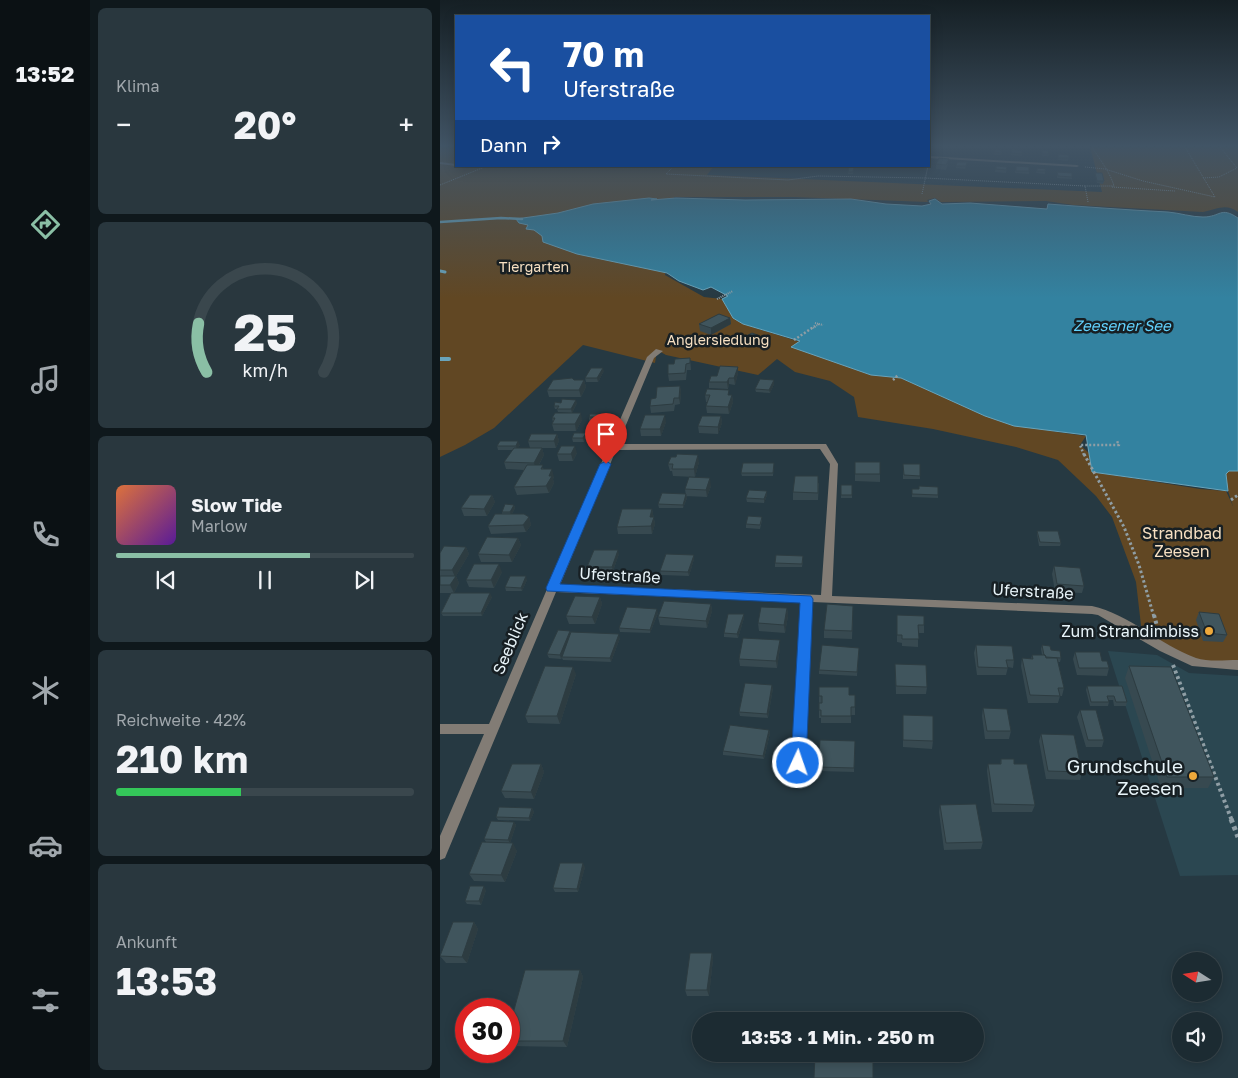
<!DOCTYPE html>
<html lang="de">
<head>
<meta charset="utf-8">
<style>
  :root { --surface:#1c2b32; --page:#29373e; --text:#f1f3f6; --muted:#a0a7ac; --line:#3a474d; --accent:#8abfa5 }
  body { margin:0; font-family:"Golos Text",sans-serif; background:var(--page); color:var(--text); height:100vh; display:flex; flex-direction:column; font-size:19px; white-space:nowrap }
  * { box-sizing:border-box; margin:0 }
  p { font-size:16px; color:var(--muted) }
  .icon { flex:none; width:28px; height:28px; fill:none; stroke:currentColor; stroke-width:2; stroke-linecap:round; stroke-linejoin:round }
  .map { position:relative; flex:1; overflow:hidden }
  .details { display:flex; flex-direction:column; gap:8px; padding:8px; background:#0f181c; width:350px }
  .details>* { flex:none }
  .hud { position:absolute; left:15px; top:15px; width:475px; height:152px; border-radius:0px; box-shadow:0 2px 12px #0003,0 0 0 1px var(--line); background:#1a4fa0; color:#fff; overflow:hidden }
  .needle { width:32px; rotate:282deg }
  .controls { position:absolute; left:732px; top:952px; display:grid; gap:10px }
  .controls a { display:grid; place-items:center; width:50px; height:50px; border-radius:50%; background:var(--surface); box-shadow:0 2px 12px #0003,0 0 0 1px var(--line); font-size:25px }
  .speed { position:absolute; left:15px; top:998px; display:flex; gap:10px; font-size:25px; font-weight:700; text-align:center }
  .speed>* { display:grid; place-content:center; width:65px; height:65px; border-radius:50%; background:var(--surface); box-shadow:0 2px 12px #0003,0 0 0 1px var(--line); line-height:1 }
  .speed .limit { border:8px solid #d22; background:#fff; color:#111 }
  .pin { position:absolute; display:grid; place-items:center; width:42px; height:42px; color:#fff; margin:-51px -21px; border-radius:50% 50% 50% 0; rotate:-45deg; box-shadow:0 0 5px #0007 }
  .pin .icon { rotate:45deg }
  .me { position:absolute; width:55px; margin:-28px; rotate:3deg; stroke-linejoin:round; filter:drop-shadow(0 0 4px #0008) }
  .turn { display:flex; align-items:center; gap:18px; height:105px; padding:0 25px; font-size:22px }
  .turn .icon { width:65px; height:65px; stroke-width:2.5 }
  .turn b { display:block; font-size:35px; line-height:42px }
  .then { display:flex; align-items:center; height:48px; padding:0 25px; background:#0003; gap:10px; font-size:19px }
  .big { font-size:38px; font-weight:700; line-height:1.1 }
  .details .widget { flex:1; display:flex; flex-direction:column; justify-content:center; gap:8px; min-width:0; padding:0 18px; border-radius:8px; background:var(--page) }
  .details .dial { align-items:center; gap:0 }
  .dial svg { height:130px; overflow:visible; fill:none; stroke:var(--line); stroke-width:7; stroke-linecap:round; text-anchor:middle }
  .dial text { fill:var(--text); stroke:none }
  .song { display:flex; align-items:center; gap:15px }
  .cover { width:60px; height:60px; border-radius:8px; background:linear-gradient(135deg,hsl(20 70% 55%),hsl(270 70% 35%)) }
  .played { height:5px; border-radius:2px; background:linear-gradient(90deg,var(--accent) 65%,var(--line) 65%) }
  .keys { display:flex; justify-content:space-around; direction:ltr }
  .heat { display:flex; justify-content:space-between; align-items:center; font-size:28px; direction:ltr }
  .charge { height:8px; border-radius:4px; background:linear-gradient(90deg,#34c759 42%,var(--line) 0) }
  .trip { position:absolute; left:252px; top:1012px; width:292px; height:50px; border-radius:25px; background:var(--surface); box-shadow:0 2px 12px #0003,0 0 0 1px var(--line); font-weight:700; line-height:50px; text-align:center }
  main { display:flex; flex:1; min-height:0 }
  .tab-bar { display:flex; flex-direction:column; width:90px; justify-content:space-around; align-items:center; background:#0b1114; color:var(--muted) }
  .tab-bar .icon { width:35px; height:35px }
  .tab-bar .selected { color:var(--accent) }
  .tab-bar b { font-size:22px; color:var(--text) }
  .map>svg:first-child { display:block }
  .built { fill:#2b4751 }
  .green { fill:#614723 }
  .water { fill:#3382a0; stroke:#69a4bb }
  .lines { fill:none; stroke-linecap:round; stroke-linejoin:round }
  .stream-far2 { stroke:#69a4bb; stroke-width:2.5 }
  .stream-far1 { stroke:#69a4bb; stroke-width:3 }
  .stream { stroke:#69a4bb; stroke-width:4 }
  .path-far5 { stroke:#8f9ea5; stroke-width:1; stroke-dasharray:1 1; stroke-linecap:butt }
  .path-far4 { stroke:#8f9ea5; stroke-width:2; stroke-dasharray:1 1; stroke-linecap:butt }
  .path-far3 { stroke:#8f9ea5; stroke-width:2.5; stroke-dasharray:2 2; stroke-linecap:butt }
  .path-far2 { stroke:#8f9ea5; stroke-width:3; stroke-dasharray:2.5 2.5; stroke-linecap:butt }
  .path-far1 { stroke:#8f9ea5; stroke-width:4; stroke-dasharray:3 3; stroke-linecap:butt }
  .path { stroke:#8f9ea5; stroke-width:5; stroke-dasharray:4 4; stroke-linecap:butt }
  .lane { fill:#827c75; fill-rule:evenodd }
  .street { fill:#827c75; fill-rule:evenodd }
  .wall { fill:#374950 }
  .shaded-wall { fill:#2d3c41 }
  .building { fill:#40555d; stroke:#2d3c41 }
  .route { fill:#1a73e8; stroke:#114b97 }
  .poi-dot { fill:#eda83b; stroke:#171f23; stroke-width:2 }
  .labels { text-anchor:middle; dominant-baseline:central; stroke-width:5; stroke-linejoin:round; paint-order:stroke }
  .far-park-label { font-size:14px; fill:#f7e0c2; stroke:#171f23 }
  .far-water-label { font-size:15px; font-style:italic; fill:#62d2fd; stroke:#171f23 }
  .park-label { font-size:16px; fill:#f7e0c2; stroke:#171f23 }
  .street-label { font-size:16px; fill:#e8f4f9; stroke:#171f23 }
  .poi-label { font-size:16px; fill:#e8f4f9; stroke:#171f23; text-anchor:end }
  .near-poi-label { font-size:19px; fill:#e8f4f9; stroke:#171f23; text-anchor:end }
</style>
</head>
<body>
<main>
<nav class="tab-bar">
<b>13:52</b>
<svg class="icon selected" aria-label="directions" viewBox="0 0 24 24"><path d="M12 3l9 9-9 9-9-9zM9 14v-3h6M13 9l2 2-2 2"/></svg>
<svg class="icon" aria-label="music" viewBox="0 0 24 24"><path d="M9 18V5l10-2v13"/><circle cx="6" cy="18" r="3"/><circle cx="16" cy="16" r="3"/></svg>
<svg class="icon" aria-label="phone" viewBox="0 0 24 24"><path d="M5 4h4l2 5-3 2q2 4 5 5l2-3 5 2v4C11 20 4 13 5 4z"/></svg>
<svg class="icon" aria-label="climate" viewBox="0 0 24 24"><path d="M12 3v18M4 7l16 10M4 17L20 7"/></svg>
<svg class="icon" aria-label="car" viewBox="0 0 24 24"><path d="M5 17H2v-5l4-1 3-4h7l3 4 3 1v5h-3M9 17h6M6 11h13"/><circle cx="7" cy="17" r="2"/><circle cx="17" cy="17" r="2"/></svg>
<svg class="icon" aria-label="filters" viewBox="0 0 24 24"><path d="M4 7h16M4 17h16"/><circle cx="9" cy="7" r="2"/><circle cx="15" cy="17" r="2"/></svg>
</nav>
<section class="details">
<div class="widget"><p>Klima</p>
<div class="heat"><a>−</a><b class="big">20°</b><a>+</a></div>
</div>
<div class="widget dial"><svg viewBox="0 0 100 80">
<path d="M14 69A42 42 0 1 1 86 69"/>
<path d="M14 69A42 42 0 0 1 9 39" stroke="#8abfa5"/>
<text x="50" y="56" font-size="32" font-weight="700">25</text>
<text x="50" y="72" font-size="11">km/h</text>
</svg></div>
<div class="widget">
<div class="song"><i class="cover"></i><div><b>Slow Tide</b><p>Marlow</p></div></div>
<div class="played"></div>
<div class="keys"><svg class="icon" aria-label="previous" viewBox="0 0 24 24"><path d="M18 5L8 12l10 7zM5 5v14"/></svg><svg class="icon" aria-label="pause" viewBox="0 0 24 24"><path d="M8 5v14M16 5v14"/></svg><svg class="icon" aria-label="next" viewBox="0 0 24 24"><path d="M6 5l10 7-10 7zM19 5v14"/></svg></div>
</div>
<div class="widget"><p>Reichweite · 42%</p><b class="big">210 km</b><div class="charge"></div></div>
<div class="widget"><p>Ankunft</p><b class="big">13:53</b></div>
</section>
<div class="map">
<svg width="798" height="1078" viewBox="0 0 798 1078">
  <rect width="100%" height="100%" fill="#263942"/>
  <path class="built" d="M668 651 717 655 749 673 798 676V875L740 876Z"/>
  <path class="green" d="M0 147H16V166H274L267 175 662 192 650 147H798V212C786 203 777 209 763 212L633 205 606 201 501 202 495 198 487 200 488 202 353 197H234L225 275 264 297 282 299 293 318 303 324 360 342 352 347 431 375 461 378 545 416 617 432 646 436 640 445 649 453 654 472 760 489 786 491 793 506 788 491 786 474 789 471H798V664L757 662 702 634 696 582 672 517 656 496 618 460 576 447 493 429 418 417 414 397 390 381 355 372 337 359 318 375 226 355 217 350 215 363 143 345 54 428 25 445 0 457Z"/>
  <path class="water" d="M209 198 217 199 211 200 236 198 305 200 411 199 446 204 482 206 491 204 489 201 495 199 502 204 530 203 607 209 608 204C648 207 688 210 728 212 740 213 751 217 763 217 781 217 780 206 798 218V471H789L786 474 788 491 652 472 646 435 574 426 545 416 461 378 431 375 351 347 360 341 303 324 293 318 282 299 288 296 271 287 263 290 239 281 227 273 137 254 103 242 102 236 94 230 86 229 88 225 79 223 76 219 118 213 153 204Z"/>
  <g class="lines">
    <path class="stream-far2" d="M0 222 61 218 82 219"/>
    <path class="stream-far1" d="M0 271 5 272"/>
    <path class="stream" d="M0 359H9"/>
    <path class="path-far5" d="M234 166 226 174 348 180 378 176 485 178 645 186
      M645 167 665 169 703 181 775 197 745 147
      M763 178 779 177 797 168 780 147
      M0 185 47 166
      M672 187 735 191
      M482 194 488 166
      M648 202 645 186H674C670 172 660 160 652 147"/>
    <path class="path-far4" d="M277 299 293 291
      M375 323 383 325
      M373 328 379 324"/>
    <path class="path-far3" d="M354 340 375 326
      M453 380 458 375
      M644 455 640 445H679L677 441"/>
    <path class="path-far2" d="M644 454 684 527 699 565 714 617
      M791 500 798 495"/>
    <path class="path-far1" d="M714 615 718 630
      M733 665 792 821"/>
    <path class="path" d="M791 819 798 837"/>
    <path class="lane" d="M0 162 16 164V166L0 164Z"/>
    <path class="street" d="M489 156 637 165 639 166 637 167 489 158Z
      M216 349 223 351 214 358 178 444H386L398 464 392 596 652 606C689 614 720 645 756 658 768 662 785 660 798 660V670L752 666 720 651 658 615 652 614 372 602 365 763 363 767 358 769 353 767 351 763 361 602 116 592 7 853 5 858 0 860V836L44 734H0V724H49L207 357ZM380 449 390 464 381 595 120 585 176 450Z"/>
  </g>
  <path class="wall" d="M572 149 582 150V156L571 155Z
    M562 150 561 155H554V152Z
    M602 150 609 154 608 156H602Z
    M618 157 629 158 628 161 618 160Z
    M527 162 525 169 516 168V166Z
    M496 164H508L506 170 496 169Z
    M142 166H150L149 168H143Z
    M196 166H208L206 168H196Z
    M242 166H251L249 168H242Z
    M378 166H391V168H378Z
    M556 166 567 167 566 173 555 172Z
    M576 166 589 167V174L575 173Z
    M414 167 413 174H408V172Z
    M597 168 605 171V174L596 173Z
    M617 172 632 177V179L617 178Z
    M655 173 664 181 663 184 657 183 655 175Z
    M290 318 291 324 271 335 260 331 259 324Z
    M320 336V339L308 345 301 342 300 339Z
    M250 358 251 370H247L246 380 229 381 228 374 234 364Z
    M164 371 158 382H146L145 378Z
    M298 373 295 385 289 384 288 389 269 388V382L277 376Z
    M134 380H144L146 387 141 397H109L107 390Z
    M334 384 330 393 316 392 315 389Z
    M240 386 241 393 240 404 235 405 234 411 211 413 210 406 216 398Z
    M265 395H292L293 402 289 414 267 413 266 406 267 402H266Z
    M137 403 132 413 118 412 117 409H115L114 406Z
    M161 414V417L160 421H149V417Z
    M281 416 282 423 278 434 259 433 258 426Z
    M112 418 142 420 136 431H114L112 424 113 422Z
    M226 422 221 436H201L200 429Z
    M117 434 119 441 116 448H90L88 441Z
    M147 436 144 442H133L132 438Z
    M80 445 78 448H102L104 455 99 465 114 477 113 479 114 483 109 493 77 495 74 487 84 470 66 469 64 462 73 450H58L57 446Z
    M137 453 133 461H119L117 454Z
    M259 462 255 477 233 476 232 471H230L228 464Z
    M415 462H440V482L415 481Z
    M334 463 333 476H302L301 473Z
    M463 464 480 476V479H463Z
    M379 483 378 500H353V492Z
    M401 485H412V498H401Z
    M271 486 267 497 246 496 245 489Z
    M472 489H479L498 495V498L472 497Z
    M246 494 247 498 243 508H219L218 504Z
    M52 495 55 502 47 516H24L21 508Z
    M327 495 324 503 307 502 306 498Z
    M74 505 75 508 72 514 89 517 91 525 86 532 51 534 48 526 62 514V512Z
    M212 509 215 524 212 534H178L177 527Z
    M322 520 320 529 306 528V524Z
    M597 531 621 543 620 546H599L597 534Z
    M78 538 81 545 72 562H41L38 554Z
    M26 547 29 554 16 576 19 583 14 593 52 597 42 616H3L1 613 11 593H0V553Z
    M179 554 173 571H148L147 567Z
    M254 559 249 576 221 575 220 571Z
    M363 560 362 567H335V563Z
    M614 566 644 586 642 593 615 592 612 574Z
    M62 572 54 588 29 587 26 580Z
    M87 580 82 591H66L65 587Z
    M160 597 162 604 155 624H129L126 616Z
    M271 604 272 611 267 628 220 625 218 617Z
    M347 608 348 616 345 633 319 631 318 623Z
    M759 612 787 635 783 642 763 641 756 620Z
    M218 613 210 633 180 632 179 628Z
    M413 613 412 639 384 638V630Z
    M304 614V618L298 638 284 637V633Z
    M457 615 484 625V633H478V647L462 646V643L457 642Z
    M130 631 131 633 180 638 171 662 123 660 122 658 121 659 109 658 107 654Z
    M340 640V648L337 668 300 666 299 659Z
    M536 645 574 660 573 668 568 667 566 675H537L534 653Z
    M602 645 611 650 621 658 620 662H618L624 688 622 696H620L618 703H588L581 666 582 658 591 659 592 655H602L601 649Z
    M419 648 417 676 379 674V670Z
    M635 652 662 661 669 668 667 676 637 675 633 659Z
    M455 664 487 687 486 694H456Z
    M689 666 774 777 768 788H721L685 678Z
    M136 674 120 724 88 723 85 716Z
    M647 686H682L687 702 686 706H674L673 700H668L669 702 668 706H650L646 690Z
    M379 687 409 695H415V715H411V723H381V718H379Z
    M333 688 328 718 300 716 299 712Z
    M543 708 571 731 569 739H545L542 716Z
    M640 710 664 740 662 747H646L637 717Z
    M463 715 493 741 492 749 463 747Z
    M329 730 330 733 324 759 283 755V751Z
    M601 734 642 772 640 780 606 779 599 741Z
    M415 741 414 772 378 771V767Z
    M561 759 574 764 595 805 592 812H552L547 771 548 764H560Z
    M101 764 104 772 94 799 65 798 61 791Z
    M500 805 543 842 541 849 504 850 499 812Z
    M92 808 94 812 90 821 58 820 56 817Z
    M74 822 76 825 70 843 77 851 65 882 34 881 29 874 46 842 44 839Z
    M145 867 138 892H115L113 888Z
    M46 890 41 905 27 904 25 901Z
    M34 922 38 929 27 963H6L0 956Z
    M272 953 273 959 269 996H247L245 990Z
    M140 970 143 977 127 1047 70 1046 69 1045V1028Z
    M261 1042V1054H288V1055H261L260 1052Z"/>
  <path class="shaded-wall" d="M290 318 291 324 271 335V328Z
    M320 336V339L308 345V342Z
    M298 367V373L295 385 294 378Z
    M163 368 164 371 158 382 157 378Z
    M289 378V384L288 389 287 382Z
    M144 380 146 387 141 397 139 390Z
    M334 380V384L330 393 329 390Z
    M240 386 241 393 240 404 239 398Z
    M292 395 293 402 289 414 288 407Z
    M136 400 137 403 132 413 131 409Z
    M141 413 142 420 136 431 135 424Z
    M225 415 226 422 221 436 220 429Z
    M281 416 282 423 278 434V427Z
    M146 433 147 436 144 442 143 438Z
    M117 434 119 441 116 448 114 441Z
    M78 441 80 445 77 450 76 446Z
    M135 446 137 453 133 461 131 454Z
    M102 448 104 455 96 470 94 463Z
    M258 455 259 462 255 477 254 469Z
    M112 469 114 477 113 479 114 483 109 493 106 486 109 476Z
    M270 478 271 486 267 497 266 490Z
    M327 491V495L324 503V499Z
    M246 494 247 498 243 508V505Z
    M52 495 55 502 47 516 44 509Z
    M74 505 75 508 71 516 70 512Z
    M212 509 215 524 212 534 210 517Z
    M89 517 91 525 86 532 83 525Z
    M78 538 81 545 72 562 69 555Z
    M26 547 29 554 16 576 19 583 14 593 10 585 15 577 12 570Z
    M178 550 179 554 173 571 172 567Z
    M254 555V559L249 576 248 572Z
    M59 564 62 572 54 588 51 580Z
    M86 576 87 580 82 591 81 588Z
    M50 593 52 597 42 616 41 613Z
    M160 597 162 604 155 624 152 617Z
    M271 604 272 611 267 628 266 621Z
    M347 608 348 616 345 633 344 625Z
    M217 609 218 613 210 633V630Z
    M304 614V618L298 638 297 634Z
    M130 631 131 635 121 659 120 655Z
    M179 634 180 638 171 662 170 658Z
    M340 640V648L337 668 336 661Z
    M133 667 136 674 120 724 117 716Z
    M332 685 333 688 328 718 327 714Z
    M329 730 330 733 324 759 323 756Z
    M101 764 104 772 94 799 91 792Z
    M92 808 94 812 90 821 89 818Z
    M74 822 76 825 70 843 68 840Z
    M73 843 77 851 65 882 61 875Z
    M143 863 145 867 138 892 137 889Z
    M44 886 46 890 41 905 39 901Z
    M34 922 38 929 27 963 22 957Z
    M272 953 273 959 269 996 267 990Z
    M140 970 143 977 127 1047 123 1041Z"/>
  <path class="building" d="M555 149 562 150 561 153 554 152Z
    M572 149 582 150V154L571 153Z
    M602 150H608L609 154H602Z
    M618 154 629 155V158H618Z
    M499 158 509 159 506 165 496 164Z
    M517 162H527L526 166H516Z
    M556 166 567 167 566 170 556 169Z
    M576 166 589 167V171H576Z
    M409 167H414L413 172H408Z
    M597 168 606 169 605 171H597Z
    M617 172 632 173V177L618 176Z
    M655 173H662L664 181H657Z
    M279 314 290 318 271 328 259 324Z
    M312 333 320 336 308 342 300 339Z
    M250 358V363L246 364 245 373 228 374V364H234L235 359Z
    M280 366 298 367 294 378H289L287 382H269L271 376H277Z
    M151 368H163L157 378H145Z
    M132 378 134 380H144L139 390H107L113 380Z
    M320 379 334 380 329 390 315 389Z
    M240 386 239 398H234L233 404 210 406 211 399 216 398 217 387Z
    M267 389 289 390 288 395H292L288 407 266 406 270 395H265Z
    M122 399 136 400 131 409H117L119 406H114L115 402 121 403Z
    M115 413H141L135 424H112L115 418H112Z
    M150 414H161L159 417H149Z
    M205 415H225L220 429H200Z
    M262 416H281L278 427 258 426Z
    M134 433H146L143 438H132Z
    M91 434H117L114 441H88Z
    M60 441H78L76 446H57Z
    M121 446H135L131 454H117Z
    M74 448H102L94 463 64 462Z
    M237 454 258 455 254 469H232L233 464H228L231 457H236Z
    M415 462H440V474H415Z
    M303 463H334L333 473H301Z
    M463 464H480V476L464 475Z
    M87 465H103L101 469H112L109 476H112L106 486 74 487Z
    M355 476H378V493L353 492Z
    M249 477 270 478 266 490 245 489Z
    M401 485H412V495H401Z
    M479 486 498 487V495L472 494V489H479Z
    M309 490 327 491 324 499 306 498Z
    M222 493 246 494 243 505 218 504Z
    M30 495H52L44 509 21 508Z
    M65 504 74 505 70 512H62Z
    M182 509H212L210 517H214L211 526 177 527Z
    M55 514H84L89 517 83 525 48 526Z
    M308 516 322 517 320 525 306 524Z
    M597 531H618L621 543 600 542Z
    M47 537 78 538 69 555 38 554Z
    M4 546 26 547 12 570H0V553Z
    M154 550H178L172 567H147Z
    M226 554 254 555 248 572 220 571Z
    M336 555 363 556 362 564 335 563Z
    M34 564H59L51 580H26Z
    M614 566 640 568 644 586 617 584Z
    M0 576H16L10 585H0Z
    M70 576H86L81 588 65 587Z
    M11 593H50L41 613H1Z
    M135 596 160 597 152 617 126 616Z
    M224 601 271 604 266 621 218 617Z
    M387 604 413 606 412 631 384 630Z
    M187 607 217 609 210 630 179 628Z
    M321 607 347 608 344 625 318 623Z
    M759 612 779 614 787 635 767 633Z
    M288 614H304L297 634 284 633Z
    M457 615 484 616V625H478L479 639H462V635H457Z
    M118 630 130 631 120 655 107 654Z
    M131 632 179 634 170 658 122 657Z
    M303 638 340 640 336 661 299 659Z
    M382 645 419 648 417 672 379 670Z
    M536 645 572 646 574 660H566L568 668 538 667Z
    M602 645 610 646 611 650 620 651 621 658 606 657 605 655H604Z
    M635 652H660L662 661H667L669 668H639Z
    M592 655H605L606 658H617L624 688H618L620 696 590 695 582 658 593 659Z
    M455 664 486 665 487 687 456 686Z
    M105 666 133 667 117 716H85Z
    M689 666 731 667 774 777H727Z
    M305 683 332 685 327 714 299 712Z
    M647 686H682L687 702H676L674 696H667L669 702H651Z
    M379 687H409V695H415V707H411V716H381V710H379V703H382V696H379Z
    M543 708 567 709 571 731H547Z
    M640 710H656L664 740H648Z
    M463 715 493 716V741L463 740Z
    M290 725 329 730 323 756 283 751Z
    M601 734 634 735 642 772 608 771Z
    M380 740 415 741 414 768 378 767Z
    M561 759H574V764H587L595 805 554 804 548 764H561Z
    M72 764H101L91 792 61 791Z
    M536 804 543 842 506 843 500 805Z
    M59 807 92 808 89 818 56 817Z
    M51 821 74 822 68 840 44 839Z
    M42 842 73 843 61 875 29 874Z
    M120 863H143L137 889 113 888Z
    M30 886H44L39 901H25Z
    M13 922H34L22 957 0 956Z
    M250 953H272L267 990H245Z
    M85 970H140L123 1041H69V1028Z
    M375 1054H433V1078H374Z"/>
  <linearGradient id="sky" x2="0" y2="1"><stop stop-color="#151f24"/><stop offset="0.49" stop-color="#415465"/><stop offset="1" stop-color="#415465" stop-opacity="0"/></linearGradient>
  <rect width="798" height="298" fill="url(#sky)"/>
  <path class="route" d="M166 461 171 464 120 584 371 596 373 599 366 763 364 768 358 770 353 768 351 763 360 603 107 591 106 588 160 464Z"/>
  <g class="poi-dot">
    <circle cx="769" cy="631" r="5"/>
    <circle cx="753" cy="776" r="5"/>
  </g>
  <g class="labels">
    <g class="far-park-label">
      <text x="94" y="266">Tiergarten</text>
      <text x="278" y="339">Anglersiedlung</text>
    </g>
    <g class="far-water-label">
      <text x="682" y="325">Zeesener See</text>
    </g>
    <g class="park-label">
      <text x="742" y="533">Strandbad<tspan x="742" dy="18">Zeesen</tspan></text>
    </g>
    <g class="street-label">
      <text transform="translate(180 575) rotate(3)">Uferstraße</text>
      <text transform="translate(593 591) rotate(3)">Uferstraße</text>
      <text transform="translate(70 643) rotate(-67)">Seeblick</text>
    </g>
    <g class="poi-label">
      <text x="759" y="631">Zum Strandimbiss</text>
    </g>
    <g class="near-poi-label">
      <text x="743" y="765">Grundschule<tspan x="743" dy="22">Zeesen</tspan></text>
    </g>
  </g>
</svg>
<div class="controls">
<a><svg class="needle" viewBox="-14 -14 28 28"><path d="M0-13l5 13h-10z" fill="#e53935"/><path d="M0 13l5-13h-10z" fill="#a0a7ac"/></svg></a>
<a><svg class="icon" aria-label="sound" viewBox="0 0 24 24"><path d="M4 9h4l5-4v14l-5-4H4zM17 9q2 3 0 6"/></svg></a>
</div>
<div class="speed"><div class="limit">30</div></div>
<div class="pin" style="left:166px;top:464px;background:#d93025"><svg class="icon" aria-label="arrive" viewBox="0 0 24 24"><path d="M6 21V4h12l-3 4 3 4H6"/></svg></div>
<svg class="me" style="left:358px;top:763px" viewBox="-20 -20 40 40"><circle r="17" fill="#1a73e8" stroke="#fff" stroke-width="3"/><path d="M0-11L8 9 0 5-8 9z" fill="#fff"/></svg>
<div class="trip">13:53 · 1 Min. · 250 m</div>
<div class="hud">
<div class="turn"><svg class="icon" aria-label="left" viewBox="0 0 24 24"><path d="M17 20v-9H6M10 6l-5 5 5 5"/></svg><div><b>70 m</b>Uferstraße</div></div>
<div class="then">Dann<svg class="icon" aria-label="right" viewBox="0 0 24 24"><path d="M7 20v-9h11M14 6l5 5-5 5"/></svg></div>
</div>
</div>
</main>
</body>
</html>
